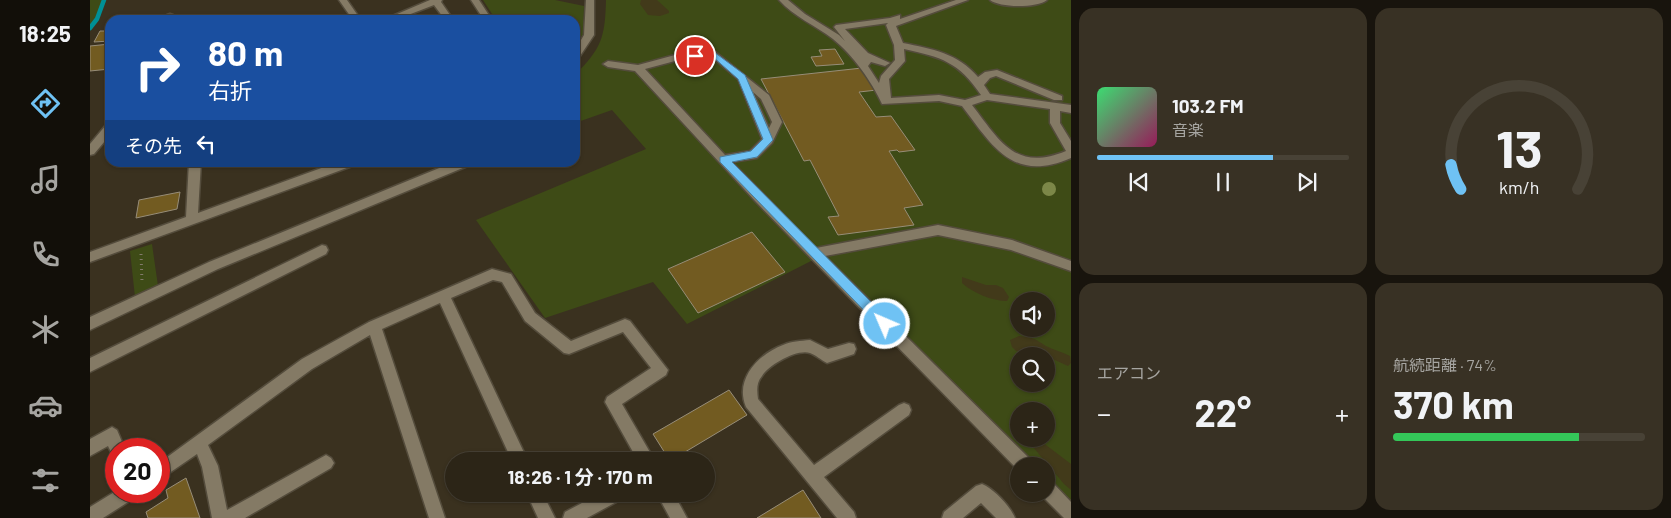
<!DOCTYPE html>
<html lang="ja">
<head>
<meta charset="utf-8">
<style>
  :root { --surface:#2c2517; --page:#383124; --text:#f1f3f6; --muted:#a6a5a1; --line:#484236; --accent:#6fc2f4 }
  body { margin:0; font-family:Barlow,"Noto Sans JP",sans-serif; background:var(--page); color:var(--text); height:100vh; display:flex; flex-direction:column; font-size:19px; white-space:nowrap }
  * { box-sizing:border-box; margin:0 }
  p { font-size:16px; color:var(--muted) }
  .icon { flex:none; width:28px; height:28px; fill:none; stroke:currentColor; stroke-width:2; stroke-linecap:round; stroke-linejoin:round }
  .map { position:relative; flex:1; overflow:hidden }
  .details { display:flex; flex-direction:column; gap:8px; padding:8px; background:#18140d; width:600px }
  .details>* { flex:none }
  .top-card { position:absolute; left:15px; top:15px; width:475px; height:152px; border-radius:15px; box-shadow:0 1px 4px #0004,0 0 0 1px var(--line); background:#1a4fa0; color:#fff; overflow:hidden }
  .buttons { position:absolute; left:920px; top:292px; display:grid; gap:10px }
  .buttons a { display:grid; place-items:center; width:45px; height:45px; border-radius:50%; background:var(--surface); box-shadow:0 1px 4px #0004,0 0 0 1px var(--line); font-size:25px }
  .speed { position:absolute; left:15px; top:438px; display:flex; gap:10px; font-size:25px; font-weight:700; text-align:center }
  .speed>* { display:grid; place-content:center; width:65px; height:65px; border-radius:50%; background:var(--surface); box-shadow:0 1px 4px #0004,0 0 0 1px var(--line); line-height:1 }
  .speed .limit { border:8px solid #d22; background:#fff; color:#111 }
  .pin { position:absolute; display:grid; place-items:center; width:42px; height:42px; color:#fff; margin:-21px; border:2px solid #fff; border-radius:50%; box-shadow:0 1px 5px #0007 }
  .me { position:absolute; width:55px; margin:-28px; rotate:315deg; stroke-linejoin:round; filter:drop-shadow(0 0 4px #0008) }
  .turn { display:flex; align-items:center; gap:18px; height:105px; padding:0 20px; font-size:22px }
  .turn .icon { width:65px; height:65px; stroke-width:2.5 }
  .turn b { display:block; font-size:35px; line-height:42px }
  .then { display:flex; align-items:center; height:48px; padding:0 20px; background:#0003; gap:10px; font-size:19px }
  .big { font-size:38px; font-weight:700; line-height:1.1 }
  .details .widget { flex:1; display:flex; flex-direction:column; justify-content:center; gap:8px; min-width:0; padding:0 18px; border-radius:15px; background:var(--page) }
  .details .dial { align-items:center; gap:0 }
  .dial svg { height:130px; overflow:visible; fill:none; stroke:var(--line); stroke-width:7; stroke-linecap:round; text-anchor:middle }
  .dial text { fill:var(--text); stroke:none }
  .song { display:flex; align-items:center; gap:15px }
  .cover { width:60px; height:60px; border-radius:8px; background:linear-gradient(135deg,hsl(140 70% 55%),hsl(330 70% 35%)) }
  .played { height:5px; border-radius:2px; background:linear-gradient(90deg,var(--accent) 70%,var(--line) 70%) }
  .keys { display:flex; justify-content:space-around; direction:ltr }
  .heat { display:flex; justify-content:space-between; align-items:center; font-size:28px; direction:ltr }
  .charge { height:8px; border-radius:4px; background:linear-gradient(90deg,#34c759 74%,var(--line) 0) }
  .details .tiles { flex:1; display:grid; gap:8px; grid-template-columns:repeat(2,1fr) }
  .trip { position:absolute; left:355px; top:452px; width:270px; height:50px; border-radius:25px; background:var(--surface); box-shadow:0 1px 4px #0004,0 0 0 1px var(--line); font-weight:700; line-height:50px; text-align:center }
  main { display:flex; flex:1; min-height:0 }
  .menu { display:flex; flex-direction:column; width:90px; justify-content:space-around; align-items:center; background:#120f09; color:var(--muted) }
  .menu .icon { width:35px; height:35px }
  .menu .selected { color:var(--accent) }
  .menu b { font-size:22px; color:var(--text) }
  .map>svg:first-child { display:block }
  .green { fill:#3e4b16; fill-rule:evenodd }
  .sand { fill:#423a1a }
  .lines { fill:none; stroke-linecap:round; stroke-linejoin:round }
  .stream { stroke:#009095; stroke-width:4.5 }
  .building { fill:#725b21; stroke:#978d78 }
  .minor-casing { stroke:#544c3c; stroke-width:3 }
  .path { stroke:#827b6c; stroke-width:3; stroke-dasharray:1 4; stroke-linecap:butt }
  .minor { fill:#847a65; fill-rule:evenodd }
  .tree { fill:#7c8748 }
  .route { fill:#6fc2f4; stroke:#487e9f }
</style>
</head>
<body>
<main>
<nav class="menu">
<b>18:25</b>
<svg class="icon selected" aria-label="directions" viewBox="0 0 24 24"><path d="M12 3l9 9-9 9-9-9zM9 14v-3h6M13 9l2 2-2 2"/></svg>
<svg class="icon" aria-label="music" viewBox="0 0 24 24"><path d="M9 18V5l10-2v13"/><circle cx="6" cy="18" r="3"/><circle cx="16" cy="16" r="3"/></svg>
<svg class="icon" aria-label="phone" viewBox="0 0 24 24"><path d="M5 4h4l2 5-3 2q2 4 5 5l2-3 5 2v4C11 20 4 13 5 4z"/></svg>
<svg class="icon" aria-label="climate" viewBox="0 0 24 24"><path d="M12 3v18M4 7l16 10M4 17L20 7"/></svg>
<svg class="icon" aria-label="car" viewBox="0 0 24 24"><path d="M5 17H2v-5l4-1 3-4h7l3 4 3 1v5h-3M9 17h6M6 11h13"/><circle cx="7" cy="17" r="2"/><circle cx="17" cy="17" r="2"/></svg>
<svg class="icon" aria-label="filters" viewBox="0 0 24 24"><path d="M4 7h16M4 17h16"/><circle cx="9" cy="7" r="2"/><circle cx="15" cy="17" r="2"/></svg>
</nav>
<div class="map">
<svg width="981" height="518" viewBox="0 0 981 518">
  <rect width="100%" height="100%" fill="#3a311f"/>
  <path class="green" d="M0 0H14L6 23 0 30Z
    M393 0H465L494 6 493 36 485 39V20H406Z
    M516 0H981V518L955 494 956 466 929 467 723 260 597 324 563 282 455 318 386 220 556 149 522 110 485 123V75C512 48 515 37 516 0ZM929 301H956V329H929ZM929 356H956V384H929ZM929 411H956V439H929Z
    M62 244 68 286 45 297 40 251Z"/>
  <path class="sand" d="M551 0H567L579 11V13L570 16 558 15 550 4Z
    M872 277 896 285H906L913 288 919 297 917 301C902 301 883 293 872 283Z
    M929 336C943 337 945 339 956 346 964 350 972 352 980 356L981 363 978 366 956 356 926 351 922 347 920 340Z
    M948 439 981 464V490L974 484 943 447V442Z"/>
  <g class="lines">
    <path class="stream" d="M0 28 7 19 14 0"/>
  </g>
  <path class="building" d="M10 31H20V41L4 42Z
    M20 44V69L0 71V46Z
    M745 49 754 64 726 66 721 57 732 56 729 50Z
    M772 68 787 90 769 92 786 117 801 116 825 150 809 152 807 150 799 151 833 205 814 208 824 225 748 235 738 217 749 216 720 160 714 161 671 79Z
    M90 192 87 209 46 218 49 200Z
    M662 232 695 272 608 313 578 269Z
    M639 390 657 415 580 461 563 434Z
    M96 478 110 518H58L56 512 78 498 76 490Z
    M713 490 731 518H667Z"/>
  <g class="lines">
    <defs>
      <path id="minor" d="M249 0H257L271 20H263Z
        M340 0H352L351 2 360 15 359 17H353L344 5 305 20H293Z
        M381 0H389L402 20H394Z
        M496 0H504V35L488 59 485 60V50L494 35Z
        M689 0H698L715 14 749 35 755 41 744 27 746 25 800 18 810 15V19L866 0H878L806 26 813 43C842 49 868 53 888 77L895 72 907 70 972 96V100H964L906 76 900 78 894 85 900 94 981 105V113L970 111V123L981 141V158C923 183 903 147 872 106L849 101 792 104C782 82 763 55 743 39 725 25 704 17 689 0ZM798 23 796 25 804 45 805 60 791 76 789 83 778 66 781 62 795 66 800 63 778 53 755 29ZM814 49C851 57 869 62 891 95L875 100 849 95 801 98 799 79 815 61ZM897 100 960 109V123L976 151C925 172 910 141 882 105Z
        M900 0H957C947 8 910 8 900 0Z
        M80 14 83 15 84 20H76L77 15Z
        M624 51 679 95 692 122 682 143 667 158 642 162 726 248 848 225 922 240 981 261V271L921 250 848 235 735 256 941 460 943 466H929V471L666 202 545 71 518 67 513 64 518 61 548 65 585 55ZM622 57 648 79 672 139 660 151 635 155 555 69 585 61ZM663 92 671 99 682 122 679 128Z
        M20 124V135L4 154 0 155V144L16 125Z
        M99 162H111L108 213 248 162H266L265 165 0 262V252L96 217Z
        M364 162H381L380 165 128 269 0 330V317L119 262Z
        M232 245 236 246 238 250 236 254 0 372V358Z
        M402 269 421 274 445 313 481 341 535 319 540 321 578 370 576 375 532 404 565 461H548L515 402 517 397 561 368 533 332 479 354 474 353 435 321 412 282 403 280 361 298 438 461H422L350 303 292 329 355 518H339L280 335 222 369 118 445 128 466 137 510 236 455 241 458 244 463 241 468 155 518H122L112 467 107 454 69 480V463L212 359 279 322Z
        M720 340 738 349 759 343 764 344 766 349 764 354 737 363C731 360 726 355 720 353 706 349 679 365 672 376 666 383 667 391 668 399L724 465 809 405 814 403 819 405 821 410 819 415 734 477 764 512 766 518H747L656 407C644 379 669 354 693 345 701 341 711 341 720 340Z
        M22 427 27 430 35 449H26V456L22 454 18 446 0 456V439Z
        M956 480 962 482 981 502V518H974L950 494H956Z
        M892 484C904 489 920 506 925 518H906L891 503 873 518H852L854 512 886 486Z
        M26 491H48L46 497 13 518H0V507Z
        M437 494H453L465 518H448Z
        M509 494H532L530 500 497 518H473L475 512Z
        M567 494H584L597 518H580Z"/>
    </defs>
    <use href="#minor" class="minor-casing"/>
    <path class="path" d="M51 254 52 282"/>
    <use href="#minor" class="minor"/>
  </g>
  <circle class="tree" cx="959" cy="189" r="7"/>
  <path class="route" d="M624 52 655 75 683 140 667 157 642 162 799 320 801 324 799 328 795 330 791 328 630 162V157L661 151 673 139 648 79 623 57 605 59 601 56 605 53Z"/>
</svg>
<div class="buttons">
<a><svg class="icon" aria-label="sound" viewBox="0 0 24 24"><path d="M4 9h4l5-4v14l-5-4H4zM17 9q2 3 0 6"/></svg></a>
<a><svg class="icon" aria-label="search" viewBox="0 0 24 24"><circle cx="10" cy="10" r="6"/><path d="M15 15l6 6"/></svg></a>
<a>+</a>
<a>−</a>
</div>
<div class="speed"><div class="limit">20</div></div>
<div class="pin" style="left:605px;top:56px;background:#d93025"><svg class="icon" aria-label="arrive" viewBox="0 0 24 24"><path d="M6 21V4h12l-3 4 3 4H6"/></svg></div>
<svg class="me" style="left:795px;top:324px" viewBox="-20 -20 40 40"><circle r="17" fill="#6fc2f4" stroke="#fff" stroke-width="3"/><path d="M0-11L8 9 0 5-8 9z" fill="#fff"/></svg>
<div class="trip">18:26 · 1 分 · 170 m</div>
<div class="top-card">
<div class="turn"><svg class="icon" aria-label="right" viewBox="0 0 24 24"><path d="M7 20v-9h11M14 6l5 5-5 5"/></svg><div><b>80 m</b>右折</div></div>
<div class="then">その先<svg class="icon" aria-label="left" viewBox="0 0 24 24"><path d="M17 20v-9H6M10 6l-5 5 5 5"/></svg></div>
</div>
</div>
<section class="details">
<div class="tiles">
<div class="widget">
<div class="song"><i class="cover"></i><div><b>103.2 FM</b><p>音楽</p></div></div>
<div class="played"></div>
<div class="keys"><svg class="icon" aria-label="previous" viewBox="0 0 24 24"><path d="M18 5L8 12l10 7zM5 5v14"/></svg><svg class="icon" aria-label="pause" viewBox="0 0 24 24"><path d="M8 5v14M16 5v14"/></svg><svg class="icon" aria-label="next" viewBox="0 0 24 24"><path d="M6 5l10 7-10 7zM19 5v14"/></svg></div>
</div>
<div class="widget dial"><svg viewBox="0 0 100 80">
<path d="M14 69A42 42 0 1 1 86 69"/>
<path d="M14 69A42 42 0 0 1 8 54" stroke="#6fc2f4"/>
<text x="50" y="56" font-size="32" font-weight="700">13</text>
<text x="50" y="72" font-size="11">km/h</text>
</svg></div>
<div class="widget"><p>エアコン</p>
<div class="heat"><a>−</a><b class="big">22°</b><a>+</a></div>
</div>
<div class="widget"><p>航続距離 · 74%</p><b class="big">370 km</b><div class="charge"></div></div>
</div>
</section>
</main>
</body>
</html>
